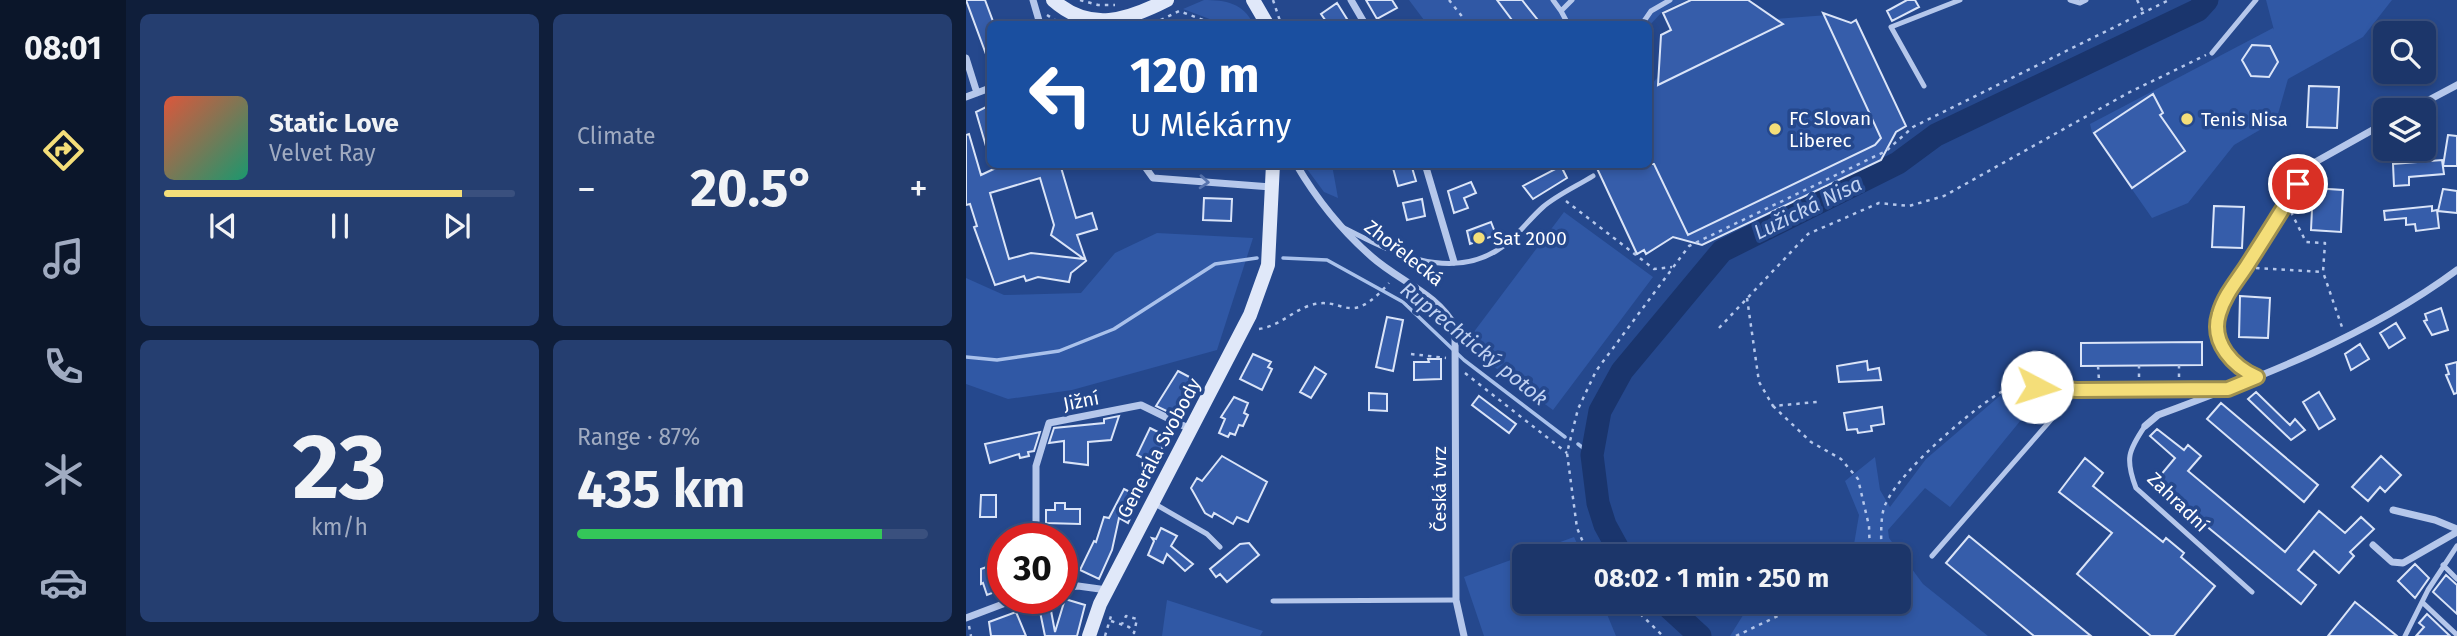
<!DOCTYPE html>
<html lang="en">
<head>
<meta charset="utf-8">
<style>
  :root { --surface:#1c366a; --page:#253e70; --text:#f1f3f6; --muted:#a0abc1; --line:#3a507e; --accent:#f4de79 }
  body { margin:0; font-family:"Fira Sans",sans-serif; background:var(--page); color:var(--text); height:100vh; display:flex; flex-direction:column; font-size:26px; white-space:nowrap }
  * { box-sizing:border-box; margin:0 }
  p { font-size:23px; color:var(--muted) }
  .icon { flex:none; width:38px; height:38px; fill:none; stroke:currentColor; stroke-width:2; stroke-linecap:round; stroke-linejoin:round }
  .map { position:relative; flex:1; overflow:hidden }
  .details { display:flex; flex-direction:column; gap:14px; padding:14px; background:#0f1e3a; width:840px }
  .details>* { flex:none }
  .top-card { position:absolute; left:21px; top:21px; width:665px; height:147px; border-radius:10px; box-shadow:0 4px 10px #0003,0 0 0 2px var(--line); background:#1a4fa0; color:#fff; overflow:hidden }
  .controls { position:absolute; left:1407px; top:21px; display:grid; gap:14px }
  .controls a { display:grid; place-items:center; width:63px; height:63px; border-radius:10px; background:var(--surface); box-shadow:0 4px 10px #0003,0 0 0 2px var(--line); font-size:35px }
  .speed { position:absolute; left:21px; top:523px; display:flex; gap:14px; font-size:35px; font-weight:700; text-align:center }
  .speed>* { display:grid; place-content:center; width:91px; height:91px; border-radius:50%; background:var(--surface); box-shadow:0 4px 10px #0003,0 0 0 2px var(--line); line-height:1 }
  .speed .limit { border:10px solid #d22; background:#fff; color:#111 }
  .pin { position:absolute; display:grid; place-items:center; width:60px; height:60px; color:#fff; margin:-30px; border:4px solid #fff; border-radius:50%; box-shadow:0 2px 7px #0007 }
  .me { position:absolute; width:77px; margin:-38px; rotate:95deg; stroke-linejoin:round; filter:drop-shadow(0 0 5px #0008) }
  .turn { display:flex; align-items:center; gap:24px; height:147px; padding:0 28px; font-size:32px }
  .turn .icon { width:91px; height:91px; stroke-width:2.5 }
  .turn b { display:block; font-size:49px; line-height:60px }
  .big { font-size:52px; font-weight:700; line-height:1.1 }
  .details .card { flex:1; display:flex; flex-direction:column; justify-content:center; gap:10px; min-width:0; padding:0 24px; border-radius:10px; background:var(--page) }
  .details .dial { align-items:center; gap:0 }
  .dial b { font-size:91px; line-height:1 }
  .song { display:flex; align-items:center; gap:21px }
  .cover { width:84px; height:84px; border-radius:10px; background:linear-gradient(135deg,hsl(10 70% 55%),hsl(160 70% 35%)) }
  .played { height:7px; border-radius:4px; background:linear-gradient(90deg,var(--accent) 85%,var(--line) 85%) }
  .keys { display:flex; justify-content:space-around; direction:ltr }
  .heat { display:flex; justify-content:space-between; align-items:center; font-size:38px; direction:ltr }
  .charge { height:10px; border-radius:5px; background:linear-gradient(90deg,#34c759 87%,var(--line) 0) }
  .details .tiles { flex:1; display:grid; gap:14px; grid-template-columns:repeat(2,1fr) }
  .trip { position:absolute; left:546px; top:544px; width:399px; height:70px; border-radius:10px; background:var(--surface); box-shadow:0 4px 10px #0003,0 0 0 2px var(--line); font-weight:700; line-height:70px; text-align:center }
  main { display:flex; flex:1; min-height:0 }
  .tabs { display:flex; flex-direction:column; width:126px; justify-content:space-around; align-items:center; background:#0b162a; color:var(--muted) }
  .tabs .icon { width:49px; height:49px }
  .tabs .on { color:var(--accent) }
  .tabs b { font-size:32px; color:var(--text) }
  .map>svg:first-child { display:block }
  .green { fill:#3058a5 }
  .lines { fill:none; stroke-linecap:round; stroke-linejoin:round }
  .stream { stroke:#a9c1eb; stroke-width:3.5 }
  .river { stroke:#1a356d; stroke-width:23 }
  .building { fill:#365daa; stroke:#dae4f8; stroke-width:2; fill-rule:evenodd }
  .path { stroke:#b5c7eb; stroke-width:2.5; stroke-dasharray:3.5 5; stroke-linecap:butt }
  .service { stroke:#b5c7eb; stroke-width:5 }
  .minor { stroke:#b5c7eb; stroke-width:7 }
  .secondary { stroke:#e0e8f9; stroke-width:14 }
  .oneway { stroke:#5774ae }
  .route-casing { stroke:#9f904f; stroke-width:18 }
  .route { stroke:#f4de79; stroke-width:12 }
  .poi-dot { fill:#f4de79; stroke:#25488d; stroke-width:2.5 }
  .labels { text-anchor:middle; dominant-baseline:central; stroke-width:7; stroke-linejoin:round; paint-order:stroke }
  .poi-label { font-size:19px; fill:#fff; stroke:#25488d; text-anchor:start }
  .street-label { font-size:19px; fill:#fff; stroke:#25488d }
  .water-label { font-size:21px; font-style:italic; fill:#c1d2f2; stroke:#25488d }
</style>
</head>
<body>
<main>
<nav class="tabs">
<b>08:01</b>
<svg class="icon on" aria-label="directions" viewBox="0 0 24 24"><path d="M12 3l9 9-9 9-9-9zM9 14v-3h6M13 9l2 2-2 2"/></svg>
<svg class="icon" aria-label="music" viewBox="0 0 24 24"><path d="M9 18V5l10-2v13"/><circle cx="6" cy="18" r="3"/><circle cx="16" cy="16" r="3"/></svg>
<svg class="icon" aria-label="phone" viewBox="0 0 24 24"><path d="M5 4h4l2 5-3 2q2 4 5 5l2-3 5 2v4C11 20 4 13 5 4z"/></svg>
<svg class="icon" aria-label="climate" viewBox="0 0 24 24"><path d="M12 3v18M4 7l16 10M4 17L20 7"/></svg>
<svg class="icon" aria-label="car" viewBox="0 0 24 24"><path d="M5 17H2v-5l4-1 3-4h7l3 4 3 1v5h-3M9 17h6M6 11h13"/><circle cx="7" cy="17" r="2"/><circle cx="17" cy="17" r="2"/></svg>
</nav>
<section class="details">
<div class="tiles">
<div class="card">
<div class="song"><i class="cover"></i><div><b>Static Love</b><p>Velvet Ray</p></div></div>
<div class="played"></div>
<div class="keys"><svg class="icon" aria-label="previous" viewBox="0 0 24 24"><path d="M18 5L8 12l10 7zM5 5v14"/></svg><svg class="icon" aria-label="pause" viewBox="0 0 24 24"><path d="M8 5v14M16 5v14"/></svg><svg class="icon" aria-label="next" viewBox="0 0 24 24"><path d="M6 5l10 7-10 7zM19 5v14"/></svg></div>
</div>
<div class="card"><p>Climate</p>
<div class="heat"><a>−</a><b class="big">20.5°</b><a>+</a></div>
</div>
<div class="card dial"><b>23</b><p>km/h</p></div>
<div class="card"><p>Range · 87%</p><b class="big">435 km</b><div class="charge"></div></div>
</div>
</section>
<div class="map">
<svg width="1491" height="636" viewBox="0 0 1491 636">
  <rect width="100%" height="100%" fill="#25488d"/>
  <path class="green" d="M238 0C259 0 278 3 287 24H257L217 9Z
    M443 0H721L696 12 683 26 461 24Z
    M725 0H782L810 19 862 15 885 23 890 20 940 126 930 132 915 161 736 245 707 237 680 254 678 250 671 254 629 165 682 164 683 87 692 77 695 35 705 30 697 13Z
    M1300 0H1426L1397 37 1322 79 1312 114 1304 124 1268 145 1222 203 1186 218 1126 132 1124 124 1307 28 1308 30Z
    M338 165H366L372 198 358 192Z
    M598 212 687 277 587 410 498 345Z
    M191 233 287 238 251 350 106 390 42 399 0 384V278L38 295 115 293 149 253Z
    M1036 394 1068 404 984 507 959 488 922 530 923 538 957 584 1022 636H764L779 612 805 602H933V556H886L893 515 879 481 909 457 914 490 924 507 960 459Z
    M608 537 617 556H558V602H636L650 636H518L498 577Z
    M201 600 297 631 294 636H196Z"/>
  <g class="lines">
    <path class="stream" d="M317 258 361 260 437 302 498 360 599 437
      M0 357 31 360 93 351 148 329 249 264 291 258
      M612 444 626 455"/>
    <path class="river" d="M656 556 639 525 632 503 626 455 634 411 656 371 756 251 932 163 970 135 1232 10 1241 0
      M697 602 734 636"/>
  </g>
  <path class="building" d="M0 0H19L28 24H24V65Z
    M400 0H426L431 8 411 19Z
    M531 0H556L575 24H549Z
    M725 0H782L817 24 692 85 695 35 705 30 697 13Z
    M941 0H949L953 7 926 21 921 11Z
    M371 3 381 19 372 24H362L355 14Z
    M857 13 885 23 890 20 940 126 930 132 915 160 736 245 707 237 680 254 678 250 671 254 629 164H688L722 235 909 145 915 138Z
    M1286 45 1304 46 1312 62 1303 77 1285 76 1276 60Z
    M1343 86 1373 87 1371 128 1341 127Z
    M1187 94 1197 113 1194 115 1219 151 1166 188 1128 133Z
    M24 105V153H22L10 112Z
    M3 134 15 175 32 167V164H94L110 218 126 213 131 229 111 235 120 261 105 273 103 282 72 277 60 281 58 276 29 285 8 227 11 226 4 204 0 205V135ZM74 178 88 225 85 235 118 259 65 253 43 259 24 193Z
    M1482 135 1491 136V166H1477Z
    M1476 160 1478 174 1443 177V185L1428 186 1427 164Z
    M431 164H445L450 181 432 186 427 168Z
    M595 166 601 178 567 199 557 186Z
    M505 182 510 193 498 198 502 208 488 213 482 191Z
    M1347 188 1377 190 1375 232 1345 230Z
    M1477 189 1491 191V213L1472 211Z
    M238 198 266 199 265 221 237 220Z
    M456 199 459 216 441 220 437 203Z
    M1248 206 1278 207 1276 248 1246 247Z
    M1466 206V211L1471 210 1473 228 1450 231 1449 224 1440 225V218L1419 220 1418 211Z
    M525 222 530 235 504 244 501 231Z
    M1274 296 1304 298 1302 338 1273 337Z
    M1475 308 1482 330 1466 335 1458 321 1461 320 1459 314Z
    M421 317 437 320 427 371 410 367Z
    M1430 323 1439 338 1423 348 1414 333Z
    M1236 342V365L1115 366V343Z
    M1394 344 1403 359 1385 370 1379 354Z
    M287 354 305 362 302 367 306 369 296 390 274 379Z
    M462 359H475V379L448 380V362H463Z
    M901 361 902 370 913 368 915 380 873 382 871 366Z
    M1491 362V393L1488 394 1480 375 1483 374 1480 365Z
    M349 367 360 374 345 398 334 392Z
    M212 371 231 381 213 417 190 406Z
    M1290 392 1324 425 1329 419 1339 430 1325 440 1282 399Z
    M1353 392 1369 419 1353 429 1337 402Z
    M403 393 421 394V411L403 410Z
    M513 396 550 424 543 433 506 405Z
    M268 397 282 403 278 413 282 415 277 426 273 425 269 435 264 433 262 437 253 433 259 419 255 417Z
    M1255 403 1352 485 1338 502 1241 419Z
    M916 407 918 424 905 426 906 431 892 433 891 429 881 430 878 413Z
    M153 416 145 440 122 442V465L98 462V441L83 443 88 428 138 423V419Z
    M184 428 202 437 188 464 171 455Z
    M1191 429 1218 450 1222 445 1235 456 1222 471 1319 552 1353 511 1379 533 1395 517 1408 529 1384 552 1388 556 1373 573 1348 551 1332 570 1350 585 1335 604 1188 483 1209 458 1184 436Z
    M74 432 68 451 62 452 63 456 54 458 53 454 24 463 19 444Z
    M256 456 301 482 282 522 271 517 267 524 248 513 246 517 239 513 225 488 231 478 236 481Z
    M1415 456 1435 475 1419 492 1414 487 1402 501 1386 487Z
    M1119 458 1137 473 1127 486 1197 542 1200 538 1218 553 1215 557 1249 586 1208 636H1185L1111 574 1146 533 1093 492Z
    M158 489 174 497 162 523 153 518 146 550 133 579 114 570 128 541 130 542 138 517 143 518Z
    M15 495H30V517H14Z
    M89 503H99V509H114V524L80 523V510H89Z
    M195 528 211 536 205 546 227 564 219 571 201 554 197 563 182 555 188 541 186 538 190 539Z
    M1003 536 1125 636H1068L980 563Z
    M283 543 293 555 261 582 254 574 250 577 244 569 274 544Z
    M29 564 37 589 21 595 17 583 15 584V569Z
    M1449 564 1463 578 1449 598 1432 581Z
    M1480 575 1491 585V614L1467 592Z
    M99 599 119 605 111 636H79L72 602 83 600 89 632Z
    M1389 602 1404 614 1431 636H1362Z
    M50 612 60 636H25L23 622Z
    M1461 614 1484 636H1450L1458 627 1453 623Z"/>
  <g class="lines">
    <path class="path" d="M114 0 132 5H149
      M307 0 315 24
      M483 0 502 24
      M1171 0 1178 13
      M81 15 95 24
      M187 24 213 11 248 24
      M600 201 688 269 706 267
      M1325 212 1340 242 1359 243 1357 272 1377 330
      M1290 268 1357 272
      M781 298 793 382 807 406 851 402
      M753 328 842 234 913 203 943 206 978 196 1162 93 1240 55
      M293 329C313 326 324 313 342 306 378 293 381 331 423 283
      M445 354 480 358
      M1173 365V380
      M1213 365V379
      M1132 366 1133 380
      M499 373 601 453
      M807 406 845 442 875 459 892 479 903 526 904 556
      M623 556 611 528 601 453 612 409 630 371 723 246 920 151 947 127 1203 0
      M915 556C916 542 913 516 920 503 935 470 1008 407 1040 389
      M662 602 697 636
      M145 621 163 627 168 633 171 619 160 616 156 624
      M3 626 5 636
      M139 636 145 616
      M770 636 841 602"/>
    <path class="service" d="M587 0 595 11 606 0
      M1104 0 1114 3 1120 0
      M595 11 602 24
      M676 24 685 11 704 0
      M1246 53 1290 0
      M958 86 925 27 994 0
      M378 228C423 251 480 281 530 251 549 240 561 221 577 207 591 195 611 186 627 176
      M1179 426C1162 451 1159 459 1170 488L1286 592
      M189 504 241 534 254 547
      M966 556 1111 390
      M1477 565 1491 579
      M307 601 490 600
      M1456 602 1491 635
      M1439 636 1462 590 1491 546"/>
    <path class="minor" d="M67 0 74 24
      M385 0 399 24
      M0 58 11 93
      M0 97 24 88
      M1444 110 1491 85
      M177 164 187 178 305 187
      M330 164C351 200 375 230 406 257 433 281 472 294 489 327L490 600 498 636
      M459 164 488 262
      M1291 377C1252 360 1245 332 1261 295L1344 165 1419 123
      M1049 384 1111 390 1255 389
      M1179 426 1192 415C1295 377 1402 336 1491 270
      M1427 510 1469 520 1491 529
      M70 539V466L83 423 175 405 224 429
      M1407 545 1426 562 1437 563 1491 532
      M96 588 112 586 141 590
      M0 618 53 598"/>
    <path class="secondary" d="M87 0C124 33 162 20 201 0
      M287 0 301 24
      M123 636 134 604 284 315 302 265 307 164"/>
  </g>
  <defs><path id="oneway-chevron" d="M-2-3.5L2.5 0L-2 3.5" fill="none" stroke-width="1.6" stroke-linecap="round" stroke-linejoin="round" transform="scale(1.75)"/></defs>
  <use class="oneway" href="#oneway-chevron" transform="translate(238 182) rotate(4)"/>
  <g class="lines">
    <defs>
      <path id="route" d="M1071 387 1111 390 1262 389 1291 377C1268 367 1244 343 1253 314 1258 296 1270 282 1280 267 1298 239 1315 212 1332 184"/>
    </defs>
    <use href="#route" class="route-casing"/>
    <use href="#route" class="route"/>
  </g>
  <g class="poi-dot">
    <circle cx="1221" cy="119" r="7"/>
    <circle cx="809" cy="129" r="7"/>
    <circle cx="513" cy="238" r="7"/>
  </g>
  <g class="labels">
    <g class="poi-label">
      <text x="823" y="118">FC Slovan<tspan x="823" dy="22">Liberec</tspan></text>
      <text x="1235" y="119">Tenis Nisa</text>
      <text x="527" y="238">Sat 2000</text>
    </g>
    <g class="street-label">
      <text transform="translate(438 253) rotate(38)">Zhořelecká</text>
      <text transform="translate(115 401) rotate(-11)">Jižní</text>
      <text transform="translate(193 448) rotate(-62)">Generála Svobody</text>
      <text transform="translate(473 489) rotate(-90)">Česká tvrz</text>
      <text transform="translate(1212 502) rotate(44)">Zahradní</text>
    </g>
    <g class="water-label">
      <text transform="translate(842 208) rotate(-26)">Lužická Nisa</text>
      <text transform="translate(508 344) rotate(39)">Ruprechtický potok</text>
    </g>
  </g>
</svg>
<div class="controls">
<a><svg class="icon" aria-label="search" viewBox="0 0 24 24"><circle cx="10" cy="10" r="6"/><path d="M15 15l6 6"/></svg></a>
<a><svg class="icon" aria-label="layers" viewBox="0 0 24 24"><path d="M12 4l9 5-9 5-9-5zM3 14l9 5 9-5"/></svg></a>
</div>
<div class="speed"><div class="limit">30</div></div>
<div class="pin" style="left:1332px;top:184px;background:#d93025"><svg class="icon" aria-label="arrive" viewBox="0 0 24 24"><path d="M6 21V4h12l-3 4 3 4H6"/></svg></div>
<svg class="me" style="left:1071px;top:387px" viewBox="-20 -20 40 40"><circle r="19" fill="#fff"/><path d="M0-13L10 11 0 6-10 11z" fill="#f4de79"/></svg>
<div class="trip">08:02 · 1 min · 250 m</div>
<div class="top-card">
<div class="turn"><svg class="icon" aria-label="left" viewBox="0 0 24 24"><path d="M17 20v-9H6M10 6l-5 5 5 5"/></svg><div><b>120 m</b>U Mlékárny</div></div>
</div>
</div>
</main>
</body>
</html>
